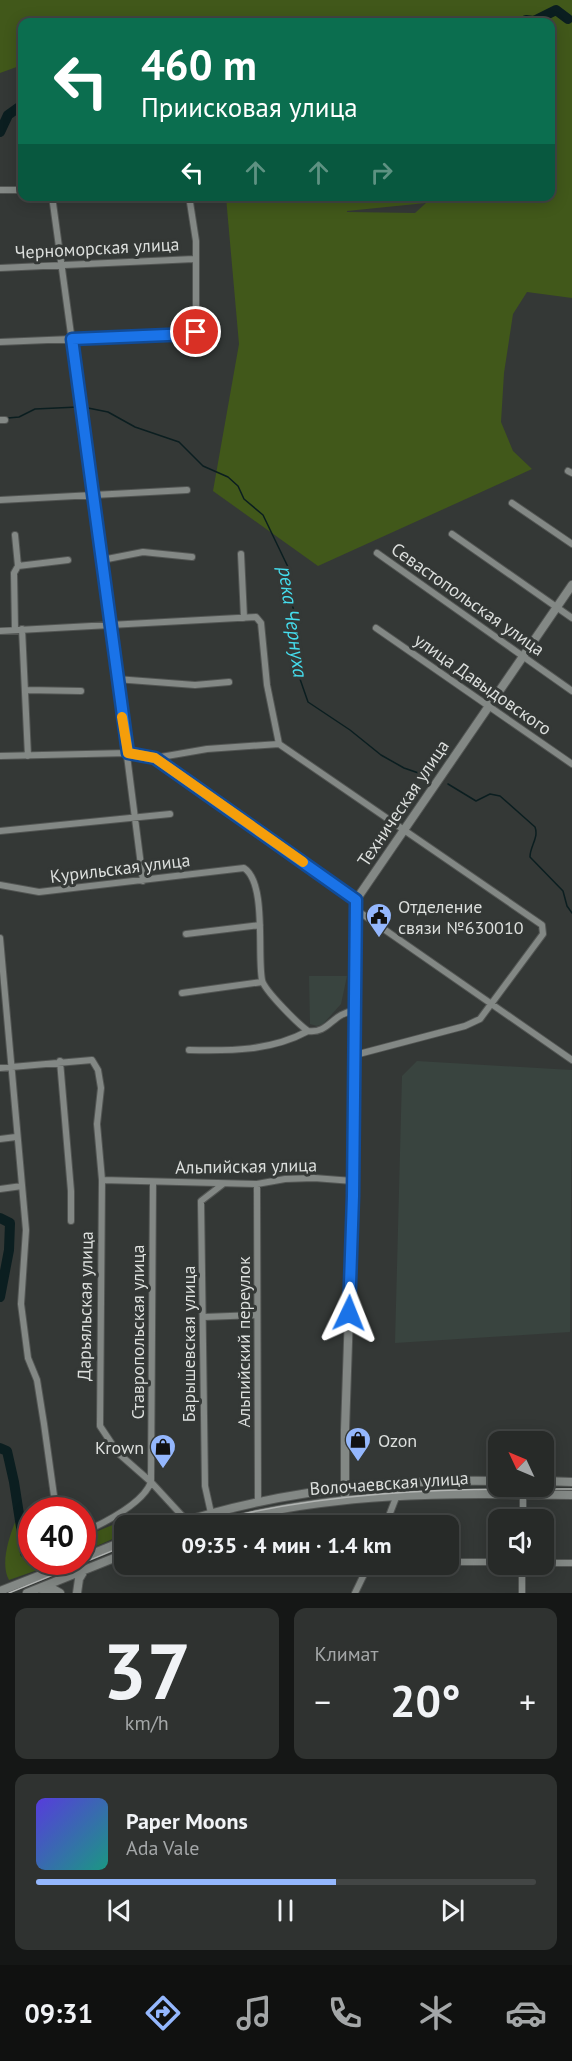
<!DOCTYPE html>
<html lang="ru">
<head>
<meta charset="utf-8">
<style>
  :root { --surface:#272a28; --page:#2f3230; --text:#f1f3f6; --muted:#a4a7a8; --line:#434645; --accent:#94b7fd }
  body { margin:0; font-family:"PT Sans",sans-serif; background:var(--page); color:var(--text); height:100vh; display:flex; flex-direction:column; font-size:22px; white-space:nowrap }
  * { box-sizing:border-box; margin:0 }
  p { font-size:20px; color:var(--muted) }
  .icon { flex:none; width:33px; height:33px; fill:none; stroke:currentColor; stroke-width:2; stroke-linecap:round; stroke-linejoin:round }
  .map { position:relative; height:1593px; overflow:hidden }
  .side { display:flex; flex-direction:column; gap:15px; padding:15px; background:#151716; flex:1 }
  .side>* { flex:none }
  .banner { position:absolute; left:18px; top:18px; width:537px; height:183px; border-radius:12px; box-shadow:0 3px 15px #0003,0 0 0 2px var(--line); background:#0b6e4f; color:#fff; overflow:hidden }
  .needle { width:39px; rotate:314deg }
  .fabs { position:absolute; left:488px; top:1431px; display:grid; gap:12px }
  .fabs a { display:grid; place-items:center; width:66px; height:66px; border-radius:12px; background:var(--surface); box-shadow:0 3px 15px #0003,0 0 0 2px var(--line); font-size:30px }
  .speed { position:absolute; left:18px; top:1497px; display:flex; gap:12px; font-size:30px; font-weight:700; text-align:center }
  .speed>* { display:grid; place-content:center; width:78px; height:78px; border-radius:50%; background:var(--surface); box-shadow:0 3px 15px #0003,0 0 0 2px var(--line); line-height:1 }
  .speed .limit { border:9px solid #d22; background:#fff; color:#111 }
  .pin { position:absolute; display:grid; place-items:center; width:51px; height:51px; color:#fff; margin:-26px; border:3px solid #fff; border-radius:50%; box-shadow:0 2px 6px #0007 }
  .me { position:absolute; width:66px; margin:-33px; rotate:2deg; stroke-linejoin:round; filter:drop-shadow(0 0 4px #0008) }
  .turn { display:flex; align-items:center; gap:21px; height:126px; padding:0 24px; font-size:27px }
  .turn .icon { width:78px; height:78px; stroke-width:2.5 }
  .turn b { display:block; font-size:42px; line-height:51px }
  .lanes { display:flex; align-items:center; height:57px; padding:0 24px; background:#0003; justify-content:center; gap:30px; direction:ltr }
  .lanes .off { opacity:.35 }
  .big { font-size:45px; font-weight:700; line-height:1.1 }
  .side .card { flex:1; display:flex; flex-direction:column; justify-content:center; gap:9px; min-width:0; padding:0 21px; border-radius:12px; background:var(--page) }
  .side .dial { align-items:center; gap:0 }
  .dial b { font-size:78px; line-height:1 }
  .song { display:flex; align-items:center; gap:18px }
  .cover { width:72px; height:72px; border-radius:9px; background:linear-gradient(135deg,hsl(250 70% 55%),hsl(170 70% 35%)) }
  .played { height:6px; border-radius:3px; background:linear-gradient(90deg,var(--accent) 60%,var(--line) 60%) }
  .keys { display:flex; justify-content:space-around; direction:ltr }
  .heat { display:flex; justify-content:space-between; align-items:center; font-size:33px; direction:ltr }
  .side .tiles { flex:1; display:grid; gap:15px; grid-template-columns:1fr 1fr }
  .card:last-child { grid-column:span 2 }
  .trip { position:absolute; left:114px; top:1515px; width:345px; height:60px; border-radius:12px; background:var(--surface); box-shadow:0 3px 15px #0003,0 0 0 2px var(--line); font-weight:700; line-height:60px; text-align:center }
  .dock { display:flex; height:96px; justify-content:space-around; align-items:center; background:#101110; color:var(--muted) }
  .dock .icon { width:42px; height:42px }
  .dock .current { color:var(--accent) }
  .dock b { font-size:27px; color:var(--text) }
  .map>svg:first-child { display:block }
  .built { fill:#39443f }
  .green { fill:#41581a; fill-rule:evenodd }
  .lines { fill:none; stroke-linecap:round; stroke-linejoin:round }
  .stream { stroke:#0b1e20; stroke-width:1.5 }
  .river { stroke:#0b1e20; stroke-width:10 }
  .street-casing { stroke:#525553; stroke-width:8 }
  .secondary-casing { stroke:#525553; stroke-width:10 }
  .street { stroke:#838885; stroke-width:6 }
  .secondary { stroke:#838885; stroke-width:8 }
  .tram { stroke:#b3b6b4; stroke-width:1.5 }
  .route-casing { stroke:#114b97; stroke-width:15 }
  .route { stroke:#1a73e8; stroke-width:10 }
  .slow { stroke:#f59e0b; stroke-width:10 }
  .labels { text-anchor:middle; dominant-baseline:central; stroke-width:6; stroke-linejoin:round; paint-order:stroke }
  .street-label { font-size:18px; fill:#dcdfdd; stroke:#343836 }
  .poi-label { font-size:18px; fill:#dcdfdd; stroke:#343836; text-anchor:start }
  .water-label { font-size:20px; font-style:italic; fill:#45dcec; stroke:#343836 }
</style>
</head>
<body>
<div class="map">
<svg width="572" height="1593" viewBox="0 0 572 1593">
  <rect width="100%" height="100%" fill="#343836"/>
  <path class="built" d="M309 976H347L341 1004 323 1024 317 1026 310 1024Z
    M417 1061 572 1070 570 1332 395 1343 402 1076Z"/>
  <path class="green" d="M0 0H572V298L527 292 513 314 504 373 501 422 513 451 532 469 318 566 213 491 239 344 226 197H428V202L435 196H550V22H22V65L0 73ZM426 203 415 213 347 212V211Z
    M22 1518 31 1521 32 1562H60L9 1580C0 1564 9 1537 16 1520Z
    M125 1520 132 1522 133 1525 124 1526V1534L83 1552V1537Z"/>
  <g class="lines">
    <path class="stream" d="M83 407 108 412 135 427 179 442 203 466 228 477 238 486 244 499 263 515 288 567 292 604 298 626 300 679 308 702 350 730 381 755 404 768 430 777
      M8 418 19 417 35 409 78 407
      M448 784 476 801 490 794 500 796 535 827C539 838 530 846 530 857L563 891 567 906 572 913"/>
    <path class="river" d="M522 22 526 20 534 21 556 10 568 19
      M0 132 8 115 22 105
      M0 1218 10 1223 9 1250 0 1297
      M0 1448 7 1451 14 1482 25 1553"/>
    <defs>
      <path id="street" d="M0 190H22
        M52 196 102 560 143 881
        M0 268 194 259
        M0 342 191 334 196 332V241L189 196
        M0 420H5
        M568 471 572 473
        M0 500 187 490
        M512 503 572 544
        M452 534 572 618
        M377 553 572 691
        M241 554 244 618
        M102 560 143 552 192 557
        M18 566 68 560
        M376 628 572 764
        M22 629 28 756
        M15 630 14 573 18 566 15 535
        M0 631 256 617 261 623 267 685 279 744
        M116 679 195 685 229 682
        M26 690 81 691
        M0 756 128 753 155 758 207 749 279 744 542 925 543 934 480 1019 465 1026 355 1055
        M155 758 356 900
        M0 831 170 814
        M0 885 39 892 244 868C267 883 257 954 262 980 264 990 298 1024 308 1031 329 1034 332 1013 354 1011
        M355 909 572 1060
        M186 934 260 925
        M0 938 26 1230 21 1304 28 1358 37 1380 44 1424 56 1510
        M182 993 262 982
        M189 1050C231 1051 271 1051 308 1031
        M60 1061 71 1191V1221
        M0 1068 92 1060 98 1070 101 1088 97 1124 102 1180 100 1426 118 1453 151 1482 186 1520
        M0 1139 16 1137
        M102 1180 257 1184 285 1179 314 1178 353 1181
        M257 1184 258 1501
        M0 1189 22 1186
        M204 1317 257 1315
        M211 1513 205 1486 201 1201 223 1184
        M523 1520V1494
        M385 1526 397 1495V1484
        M82 1533C104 1523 143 1504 151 1482L153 1182
        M448 1562H498
        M543 1563H572
        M522 1564V1593
        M355 1593 369 1564"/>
      <path id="secondary" d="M543 1481 572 1482
        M345 1500V1430L353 1196 356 900 572 585
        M170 1526C275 1491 387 1479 498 1481
        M210 1526C328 1491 450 1493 572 1495
        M82 1558 124 1541
        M41 1589H53L60 1593
        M0 1591 74 1562
        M27 1593 124 1554
        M77 1593 79 1579 85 1569"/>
    </defs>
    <use href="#street" class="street-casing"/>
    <use href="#secondary" class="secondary-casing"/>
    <use href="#street" class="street"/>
    <use href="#secondary" class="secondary"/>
    <path class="tram" d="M194 1526C318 1491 444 1488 572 1489
      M9 1593 124 1546"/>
  </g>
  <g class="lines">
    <defs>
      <path id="route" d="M196 332 191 334 72 339 128 753 155 758 356 900 353 1196 349 1313"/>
    </defs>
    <use href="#route" class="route-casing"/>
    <use href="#route" class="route"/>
    <path class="slow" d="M122 717 128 753 155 758 303 862"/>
  </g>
  <defs>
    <symbol id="civic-pin" viewBox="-11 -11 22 30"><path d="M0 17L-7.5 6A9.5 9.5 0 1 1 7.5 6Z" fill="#94b7fd" stroke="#343836"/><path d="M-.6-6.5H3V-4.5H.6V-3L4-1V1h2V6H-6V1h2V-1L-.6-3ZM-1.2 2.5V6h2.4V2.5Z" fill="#111"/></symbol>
    <symbol id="shop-pin" viewBox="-11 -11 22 30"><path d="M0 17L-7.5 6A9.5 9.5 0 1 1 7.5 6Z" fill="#94b7fd" stroke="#343836"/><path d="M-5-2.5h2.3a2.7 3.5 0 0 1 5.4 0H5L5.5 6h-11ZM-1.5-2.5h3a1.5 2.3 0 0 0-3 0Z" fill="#111"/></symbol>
  </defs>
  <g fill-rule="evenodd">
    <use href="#civic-pin" x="364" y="901" width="30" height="40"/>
    <use href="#shop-pin" x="343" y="1425" width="30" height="40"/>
    <use href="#shop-pin" x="148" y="1432" width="30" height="40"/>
  </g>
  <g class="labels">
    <g class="street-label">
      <text transform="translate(97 248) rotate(-3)">Черноморская улица</text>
      <text transform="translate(468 599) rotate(35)">Севастопольская улица</text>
      <text transform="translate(483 684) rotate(35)">улица Давыдовского</text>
      <text transform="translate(403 803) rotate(-56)">Техническая улица</text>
      <text transform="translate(120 868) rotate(-7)">Курильская улица</text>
      <text transform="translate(246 1166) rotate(-1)">Альпийская улица</text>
      <text transform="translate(85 1306) rotate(-89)">Дарьяльская улица</text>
      <text transform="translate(137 1332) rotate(-90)">Ставропольская улица</text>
      <text transform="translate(243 1342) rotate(-90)">Альпийский переулок</text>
      <text transform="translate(188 1344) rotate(-90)">Барышевская улица</text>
      <text transform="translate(389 1483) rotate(-4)">Волочаевская улица</text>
    </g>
    <g class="poi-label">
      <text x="398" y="906">Отделение<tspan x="398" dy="21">связи №630010</tspan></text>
      <text x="378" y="1440">Ozon</text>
      <text x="144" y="1447" text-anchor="end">Krown</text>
    </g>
    <g class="water-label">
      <text transform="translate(293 622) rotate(82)">река Чернуха</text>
    </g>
  </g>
</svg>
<div class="fabs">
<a><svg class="needle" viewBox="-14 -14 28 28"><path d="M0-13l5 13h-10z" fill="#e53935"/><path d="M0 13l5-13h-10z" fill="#a4a7a8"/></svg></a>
<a><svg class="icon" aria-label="sound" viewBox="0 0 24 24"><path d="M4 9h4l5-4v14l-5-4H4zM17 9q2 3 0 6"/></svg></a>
</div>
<div class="speed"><div class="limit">40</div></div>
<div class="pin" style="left:196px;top:332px;background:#d93025"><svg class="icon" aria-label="arrive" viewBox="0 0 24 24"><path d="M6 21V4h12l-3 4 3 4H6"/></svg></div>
<svg class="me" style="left:349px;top:1313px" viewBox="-20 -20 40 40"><path d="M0-17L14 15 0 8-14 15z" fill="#1a73e8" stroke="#fff" stroke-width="4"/></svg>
<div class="trip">09:35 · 4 мин · 1.4 km</div>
<div class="banner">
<div class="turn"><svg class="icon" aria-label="left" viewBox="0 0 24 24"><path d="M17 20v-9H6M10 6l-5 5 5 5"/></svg><div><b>460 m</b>Приисковая улица</div></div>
<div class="lanes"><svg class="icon" aria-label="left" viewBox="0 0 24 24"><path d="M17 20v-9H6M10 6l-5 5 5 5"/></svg><svg class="icon off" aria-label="ahead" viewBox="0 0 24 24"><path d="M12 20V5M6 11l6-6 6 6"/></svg><svg class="icon off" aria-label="ahead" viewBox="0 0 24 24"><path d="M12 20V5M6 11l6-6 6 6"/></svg><svg class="icon off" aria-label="right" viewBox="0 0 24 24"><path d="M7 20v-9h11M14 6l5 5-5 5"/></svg></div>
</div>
</div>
<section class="side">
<div class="tiles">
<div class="card dial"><b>37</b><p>km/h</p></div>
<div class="card"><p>Климат</p>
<div class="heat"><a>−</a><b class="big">20°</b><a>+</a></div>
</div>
<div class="card">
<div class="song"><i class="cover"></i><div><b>Paper Moons</b><p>Ada Vale</p></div></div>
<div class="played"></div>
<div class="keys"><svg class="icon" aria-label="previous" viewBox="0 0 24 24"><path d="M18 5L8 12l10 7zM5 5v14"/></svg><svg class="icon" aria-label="pause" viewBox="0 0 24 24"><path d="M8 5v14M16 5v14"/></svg><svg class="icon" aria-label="next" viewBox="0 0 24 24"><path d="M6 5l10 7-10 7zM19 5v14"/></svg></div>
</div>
</div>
</section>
<nav class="dock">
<b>09:31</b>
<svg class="icon current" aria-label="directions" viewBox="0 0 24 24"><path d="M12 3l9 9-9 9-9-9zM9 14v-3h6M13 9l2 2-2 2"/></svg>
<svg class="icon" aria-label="music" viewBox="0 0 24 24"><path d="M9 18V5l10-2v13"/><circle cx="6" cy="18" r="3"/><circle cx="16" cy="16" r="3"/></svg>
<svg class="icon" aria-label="phone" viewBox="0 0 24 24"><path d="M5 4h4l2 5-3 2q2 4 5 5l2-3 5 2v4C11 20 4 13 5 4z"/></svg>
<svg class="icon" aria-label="climate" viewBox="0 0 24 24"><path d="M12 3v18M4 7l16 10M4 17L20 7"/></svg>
<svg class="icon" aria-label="car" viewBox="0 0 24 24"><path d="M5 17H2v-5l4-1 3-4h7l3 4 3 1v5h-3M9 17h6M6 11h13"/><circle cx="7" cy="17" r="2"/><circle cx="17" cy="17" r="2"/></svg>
</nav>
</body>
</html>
